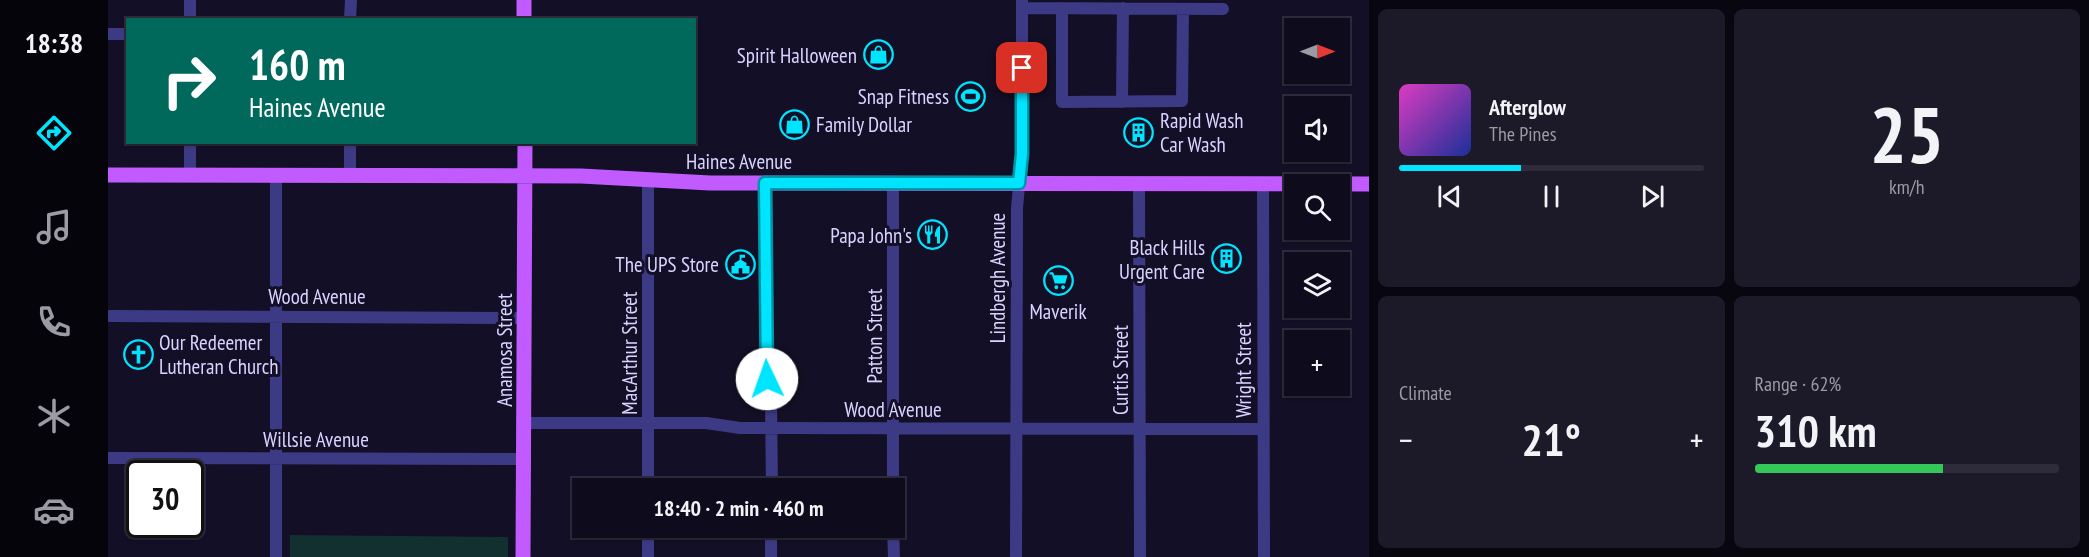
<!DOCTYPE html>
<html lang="en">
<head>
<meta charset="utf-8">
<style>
  :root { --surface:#0e0b1c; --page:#1c1929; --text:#f1f3f6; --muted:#9b9ba3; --line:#2e2b3b; --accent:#00e5ff }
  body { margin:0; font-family:"PT Sans Narrow",sans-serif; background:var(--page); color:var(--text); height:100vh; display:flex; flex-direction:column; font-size:22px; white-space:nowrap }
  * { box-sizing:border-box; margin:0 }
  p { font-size:20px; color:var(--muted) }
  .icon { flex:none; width:33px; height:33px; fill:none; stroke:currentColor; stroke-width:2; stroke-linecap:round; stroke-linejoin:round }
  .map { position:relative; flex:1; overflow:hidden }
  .side { display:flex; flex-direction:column; gap:9px; padding:9px; background:#08060f; width:720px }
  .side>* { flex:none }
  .guide { position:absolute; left:18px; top:18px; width:570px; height:126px; border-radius:0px; box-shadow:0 2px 4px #0004,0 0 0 2px var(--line); background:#00695c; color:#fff; overflow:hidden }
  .needle { width:39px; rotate:90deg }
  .tools { position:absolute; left:1176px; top:18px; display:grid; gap:12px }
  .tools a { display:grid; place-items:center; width:66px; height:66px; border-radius:0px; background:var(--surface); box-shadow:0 2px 4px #0004,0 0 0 2px var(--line); font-size:30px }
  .speed { position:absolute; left:18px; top:460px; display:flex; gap:12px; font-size:30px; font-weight:700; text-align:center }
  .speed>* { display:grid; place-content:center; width:78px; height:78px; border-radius:50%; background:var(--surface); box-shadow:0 2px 4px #0004,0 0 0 2px var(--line); line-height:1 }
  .speed .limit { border:3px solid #111; border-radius:9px; background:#fff; color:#111 }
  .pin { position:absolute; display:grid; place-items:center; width:51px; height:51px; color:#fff; margin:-26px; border-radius:12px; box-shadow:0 3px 9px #0006 }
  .me { position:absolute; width:66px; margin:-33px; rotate:357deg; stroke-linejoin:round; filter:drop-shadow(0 0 4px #0008) }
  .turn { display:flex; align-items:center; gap:21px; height:126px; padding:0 24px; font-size:27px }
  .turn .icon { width:78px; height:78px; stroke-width:2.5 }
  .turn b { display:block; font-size:42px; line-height:51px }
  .big { font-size:45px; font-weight:700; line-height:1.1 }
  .side .card { flex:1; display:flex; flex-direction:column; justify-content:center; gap:9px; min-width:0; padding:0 21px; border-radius:9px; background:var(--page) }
  .side .dial { align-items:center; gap:0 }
  .dial b { font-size:78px; line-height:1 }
  .song { display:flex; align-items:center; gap:18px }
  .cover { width:72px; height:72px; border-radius:9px; background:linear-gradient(135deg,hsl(310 70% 55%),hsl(230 70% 35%)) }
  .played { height:6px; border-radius:3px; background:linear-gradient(90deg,var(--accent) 40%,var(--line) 40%) }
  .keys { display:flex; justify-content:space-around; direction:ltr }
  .heat { display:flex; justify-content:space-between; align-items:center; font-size:33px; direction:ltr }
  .charge { height:9px; border-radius:4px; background:linear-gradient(90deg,#34c759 62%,var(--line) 0) }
  .side .tiles { flex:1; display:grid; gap:9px; grid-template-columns:repeat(2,1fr) }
  .trip { position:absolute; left:464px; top:478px; width:333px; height:60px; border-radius:0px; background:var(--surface); box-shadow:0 2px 4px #0004,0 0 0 2px var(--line); font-weight:700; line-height:60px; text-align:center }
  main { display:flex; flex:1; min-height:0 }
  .tab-bar { display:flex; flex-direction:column; width:108px; justify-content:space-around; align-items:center; background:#06040b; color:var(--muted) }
  .tab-bar .icon { width:42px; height:42px }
  .tab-bar .current { color:var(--accent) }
  .tab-bar b { font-size:27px; color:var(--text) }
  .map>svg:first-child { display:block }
  .green { fill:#12302f }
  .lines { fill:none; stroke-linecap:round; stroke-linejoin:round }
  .minor { stroke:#3d3a85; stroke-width:12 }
  .major { stroke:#c25bff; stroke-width:15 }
  .route-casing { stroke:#0095a6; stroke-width:15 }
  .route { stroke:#00e5ff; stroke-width:10 }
  .labels { text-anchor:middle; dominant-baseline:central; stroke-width:6; stroke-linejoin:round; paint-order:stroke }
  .poi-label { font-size:21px; fill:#d9d4ff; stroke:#130f26; text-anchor:end }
  .street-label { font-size:21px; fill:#d9d4ff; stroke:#130f26 }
</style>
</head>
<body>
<main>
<nav class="tab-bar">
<b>18:38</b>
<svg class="icon current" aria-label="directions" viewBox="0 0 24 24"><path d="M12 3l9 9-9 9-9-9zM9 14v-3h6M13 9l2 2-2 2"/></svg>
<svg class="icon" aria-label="music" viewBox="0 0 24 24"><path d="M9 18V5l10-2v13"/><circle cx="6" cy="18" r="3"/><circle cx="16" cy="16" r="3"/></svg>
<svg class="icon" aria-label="phone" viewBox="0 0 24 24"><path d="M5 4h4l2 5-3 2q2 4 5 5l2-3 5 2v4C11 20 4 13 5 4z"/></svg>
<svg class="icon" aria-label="climate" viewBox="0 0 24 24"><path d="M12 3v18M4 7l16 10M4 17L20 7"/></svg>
<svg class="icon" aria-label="car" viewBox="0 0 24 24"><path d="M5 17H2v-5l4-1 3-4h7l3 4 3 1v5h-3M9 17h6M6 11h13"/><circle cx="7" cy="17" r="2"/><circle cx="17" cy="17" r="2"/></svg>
</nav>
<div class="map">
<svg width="1261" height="557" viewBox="0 0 1261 557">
  <rect width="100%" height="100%" fill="#130f26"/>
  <path class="green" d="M182 535 400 537V557H182Z"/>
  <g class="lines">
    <path class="minor" d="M82 0V20
      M914 8 1115 9
      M954 8V102L1074 101 1075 9
      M242 20 243 0
      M0 34H20
      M1014 102 1015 8
      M82 142V175
      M242 176V142
      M540 180V489
      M657 183 658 371 663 401 664 489
      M785 183V489
      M1031 183 1032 557
      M1155 183 1156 557
      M0 316 417 318
      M416 423H598L632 428 1155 429
      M0 458 415 459
      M785 528 786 557
      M168 557V175
      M540 557V528
      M663 557V528
      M908 557 909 208 914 154V0"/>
    <path class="major" d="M416 0V20
      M0 175 473 176 602 183 1261 184
      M415 557 417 142"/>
  </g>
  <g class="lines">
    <defs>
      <path id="route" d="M659 379 657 183H911L914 154V68"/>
    </defs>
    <use href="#route" class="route-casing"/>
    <use href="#route" class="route"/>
  </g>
  <defs>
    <symbol id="shop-ring" viewBox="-11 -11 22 22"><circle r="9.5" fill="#130f26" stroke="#00e5ff" stroke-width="1.5"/><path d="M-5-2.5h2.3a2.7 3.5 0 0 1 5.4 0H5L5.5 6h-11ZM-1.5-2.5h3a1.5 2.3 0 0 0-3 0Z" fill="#00e5ff"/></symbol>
    <symbol id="stadium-ring" viewBox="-11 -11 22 22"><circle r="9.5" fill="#130f26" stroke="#00e5ff" stroke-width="1.5"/><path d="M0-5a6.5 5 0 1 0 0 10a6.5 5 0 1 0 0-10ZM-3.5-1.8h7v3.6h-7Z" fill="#00e5ff"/></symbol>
    <symbol id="building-ring" viewBox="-11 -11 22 22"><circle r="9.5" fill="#130f26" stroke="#00e5ff" stroke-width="1.5"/><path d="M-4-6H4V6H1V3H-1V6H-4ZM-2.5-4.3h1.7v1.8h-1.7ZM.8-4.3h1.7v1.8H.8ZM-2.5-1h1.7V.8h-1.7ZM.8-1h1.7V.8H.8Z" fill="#00e5ff"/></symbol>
    <symbol id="restaurant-ring" viewBox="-11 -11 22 22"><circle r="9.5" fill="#130f26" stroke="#00e5ff" stroke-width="1.5"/><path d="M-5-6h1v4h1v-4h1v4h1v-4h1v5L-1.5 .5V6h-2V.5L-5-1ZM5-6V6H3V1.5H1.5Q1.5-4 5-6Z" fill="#00e5ff"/></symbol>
    <symbol id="civic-ring" viewBox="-11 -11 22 22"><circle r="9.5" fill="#130f26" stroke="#00e5ff" stroke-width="1.5"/><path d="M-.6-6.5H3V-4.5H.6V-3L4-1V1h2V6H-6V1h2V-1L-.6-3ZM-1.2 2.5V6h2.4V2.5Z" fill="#00e5ff"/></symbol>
    <symbol id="supermarket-ring" viewBox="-11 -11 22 22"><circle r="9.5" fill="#130f26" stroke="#00e5ff" stroke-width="1.5"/><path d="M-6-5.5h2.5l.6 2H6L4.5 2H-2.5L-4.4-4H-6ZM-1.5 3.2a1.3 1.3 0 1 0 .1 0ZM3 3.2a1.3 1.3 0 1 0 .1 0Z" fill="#00e5ff"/></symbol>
    <symbol id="church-ring" viewBox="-11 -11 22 22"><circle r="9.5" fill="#130f26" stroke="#00e5ff" stroke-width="1.5"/><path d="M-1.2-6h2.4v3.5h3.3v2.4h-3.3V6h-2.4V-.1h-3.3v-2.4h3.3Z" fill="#00e5ff"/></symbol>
  </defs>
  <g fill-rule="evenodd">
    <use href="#shop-ring" x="754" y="38" width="33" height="33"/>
    <use href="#stadium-ring" x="846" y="80" width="33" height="33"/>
    <use href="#shop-ring" x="670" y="108" width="33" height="33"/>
    <use href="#building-ring" x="1014" y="116" width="33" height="33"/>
    <use href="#restaurant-ring" x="808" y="218" width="33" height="33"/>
    <use href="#building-ring" x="1102" y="242" width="33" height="33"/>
    <use href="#civic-ring" x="616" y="248" width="33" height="33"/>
    <use href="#supermarket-ring" x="934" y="264" width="33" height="33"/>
    <use href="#church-ring" x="14" y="338" width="33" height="33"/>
  </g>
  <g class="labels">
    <g class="poi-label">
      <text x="749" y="55">Spirit Halloween</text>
      <text x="841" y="96">Snap Fitness</text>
      <text x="1052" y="120" text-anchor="start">Rapid Wash<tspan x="1052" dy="24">Car Wash</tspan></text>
      <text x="708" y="124" text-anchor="start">Family Dollar</text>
      <text x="804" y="235">Papa John's</text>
      <text x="1097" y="247">Black Hills<tspan x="1097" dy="24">Urgent Care</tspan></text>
      <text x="611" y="264">The UPS Store</text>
      <text x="950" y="311" text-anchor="middle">Maverik</text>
      <text x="51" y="342" text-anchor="start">Our Redeemer<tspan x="51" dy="24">Lutheran Church</tspan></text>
    </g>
    <g class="street-label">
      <text x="631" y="161">Haines Avenue</text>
      <text transform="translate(889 278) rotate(-90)">Lindbergh Avenue</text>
      <text x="209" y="296">Wood Avenue</text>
      <text transform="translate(766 336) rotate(-90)">Patton Street</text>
      <text transform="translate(396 350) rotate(-90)">Anamosa Street</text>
      <text transform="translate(521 353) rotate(-90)">MacArthur Street</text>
      <text transform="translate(1012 370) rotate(-90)">Curtis Street</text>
      <text transform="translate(1135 370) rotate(-90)">Wright Street</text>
      <text x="785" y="409">Wood Avenue</text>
      <text x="208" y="439">Willsie Avenue</text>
    </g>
  </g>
</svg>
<div class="tools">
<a><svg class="needle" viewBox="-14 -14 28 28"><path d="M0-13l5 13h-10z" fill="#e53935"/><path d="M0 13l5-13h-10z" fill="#9b9ba3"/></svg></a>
<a><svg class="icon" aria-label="sound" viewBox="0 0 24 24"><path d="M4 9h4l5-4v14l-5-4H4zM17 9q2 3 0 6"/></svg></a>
<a><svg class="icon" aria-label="search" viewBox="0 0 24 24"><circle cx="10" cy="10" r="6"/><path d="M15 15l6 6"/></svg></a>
<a><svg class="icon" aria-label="layers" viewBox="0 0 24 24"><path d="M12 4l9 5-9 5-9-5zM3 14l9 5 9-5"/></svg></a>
<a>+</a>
</div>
<div class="speed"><div class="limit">30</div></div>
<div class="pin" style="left:914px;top:68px;background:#d93025"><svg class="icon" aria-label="arrive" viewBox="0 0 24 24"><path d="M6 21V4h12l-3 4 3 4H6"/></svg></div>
<svg class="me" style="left:659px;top:379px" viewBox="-20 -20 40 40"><circle r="19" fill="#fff"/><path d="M0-13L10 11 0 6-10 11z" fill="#00e5ff"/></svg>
<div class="trip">18:40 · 2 min · 460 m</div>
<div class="guide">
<div class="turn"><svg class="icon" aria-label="right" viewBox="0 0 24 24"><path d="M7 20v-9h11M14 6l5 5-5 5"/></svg><div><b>160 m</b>Haines Avenue</div></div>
</div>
</div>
<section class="side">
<div class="tiles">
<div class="card">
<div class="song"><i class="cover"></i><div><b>Afterglow</b><p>The Pines</p></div></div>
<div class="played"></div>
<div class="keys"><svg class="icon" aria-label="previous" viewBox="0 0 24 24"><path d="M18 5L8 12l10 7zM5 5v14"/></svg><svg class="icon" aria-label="pause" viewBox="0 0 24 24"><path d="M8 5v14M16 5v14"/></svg><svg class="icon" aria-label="next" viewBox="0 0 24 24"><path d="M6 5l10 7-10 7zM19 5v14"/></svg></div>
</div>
<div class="card dial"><b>25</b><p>km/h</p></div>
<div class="card"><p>Climate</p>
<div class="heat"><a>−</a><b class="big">21°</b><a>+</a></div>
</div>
<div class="card"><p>Range · 62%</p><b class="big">310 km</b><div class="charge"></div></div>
</div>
</section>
</main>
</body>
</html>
